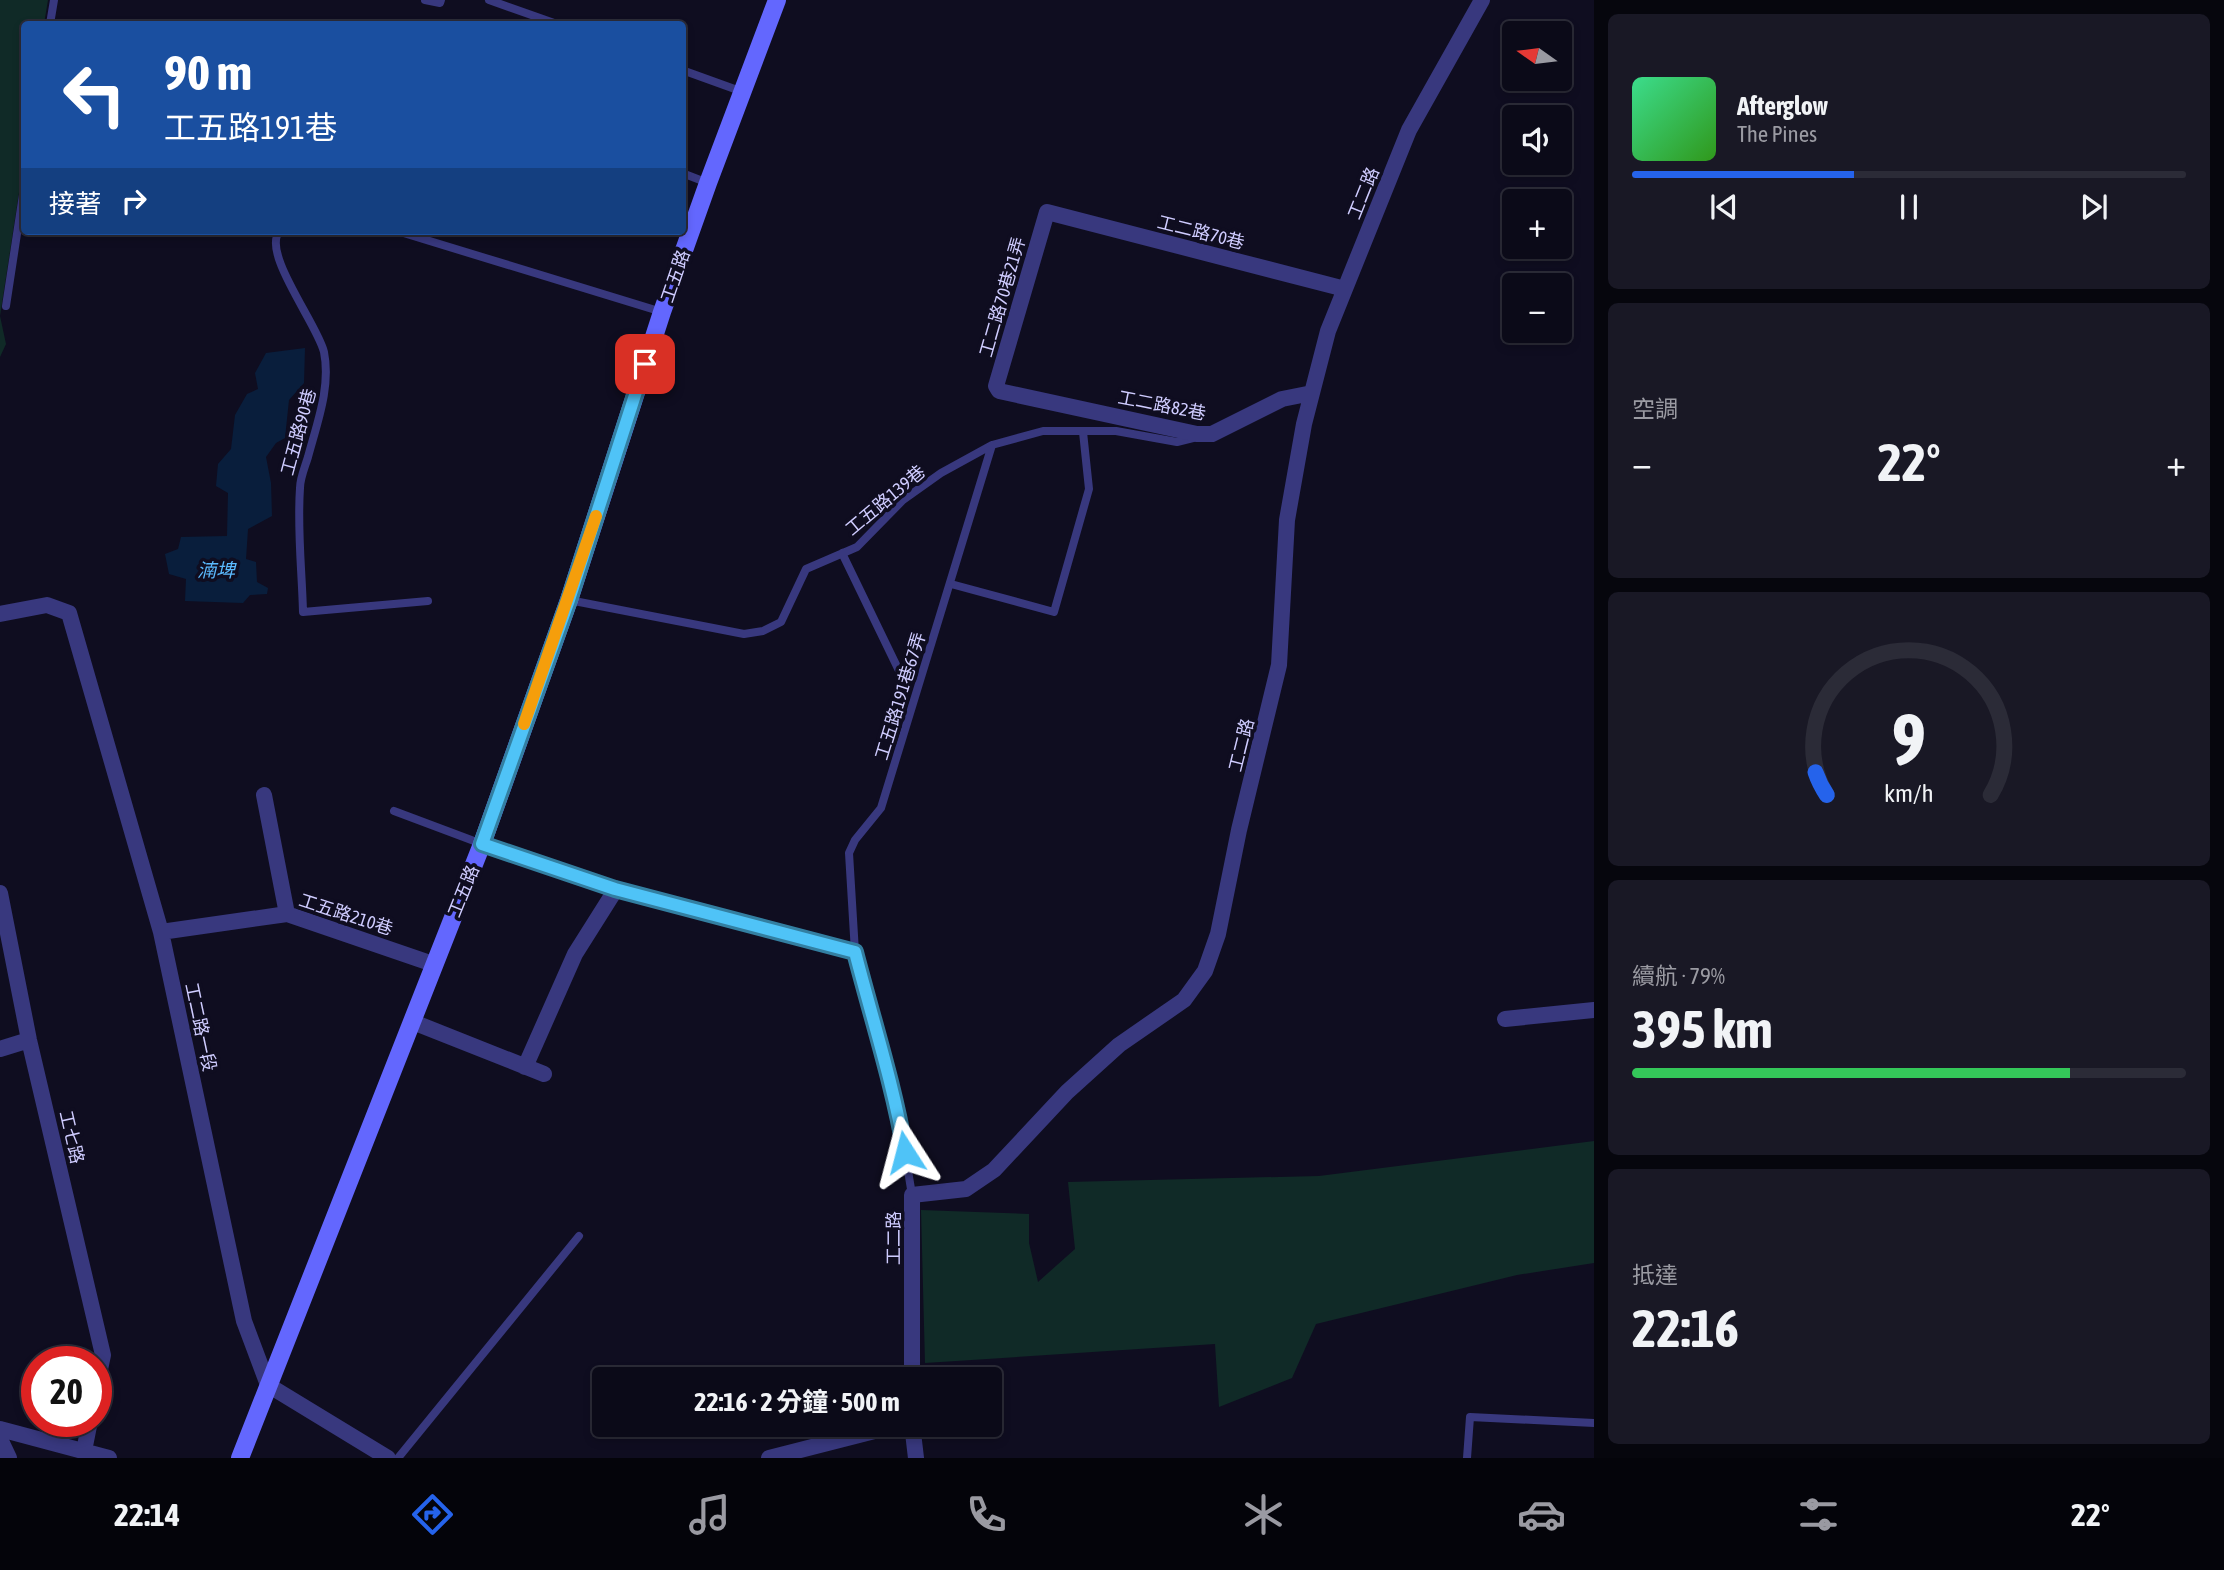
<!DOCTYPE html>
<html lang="zh-TW">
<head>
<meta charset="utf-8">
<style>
  :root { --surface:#0b0a18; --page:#191825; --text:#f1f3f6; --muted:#9a9aa2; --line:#2b2b37; --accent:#2563eb }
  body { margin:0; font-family:"Asap Condensed","Noto Sans TC",sans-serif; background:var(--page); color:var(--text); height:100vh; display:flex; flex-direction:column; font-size:26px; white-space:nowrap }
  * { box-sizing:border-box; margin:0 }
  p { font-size:23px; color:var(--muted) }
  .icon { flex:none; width:38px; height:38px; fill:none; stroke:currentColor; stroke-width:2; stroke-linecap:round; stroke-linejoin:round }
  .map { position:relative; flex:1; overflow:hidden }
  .details { display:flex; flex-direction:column; gap:14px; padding:14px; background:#06060d; width:630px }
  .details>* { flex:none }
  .hud { position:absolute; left:21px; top:21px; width:665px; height:214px; border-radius:7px; box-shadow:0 4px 10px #0003,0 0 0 2px var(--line); background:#1a4fa0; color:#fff; overflow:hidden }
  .needle { width:46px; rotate:284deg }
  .fabs { position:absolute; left:1502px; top:21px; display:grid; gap:14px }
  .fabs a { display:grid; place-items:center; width:70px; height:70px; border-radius:7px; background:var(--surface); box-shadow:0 4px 10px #0003,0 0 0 2px var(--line); font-size:35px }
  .speed { position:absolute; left:21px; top:1346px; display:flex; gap:14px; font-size:35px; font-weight:700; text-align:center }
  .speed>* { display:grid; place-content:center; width:91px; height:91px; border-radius:50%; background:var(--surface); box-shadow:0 4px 10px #0003,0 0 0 2px var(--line); line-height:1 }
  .speed .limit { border:10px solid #d22; background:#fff; color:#111 }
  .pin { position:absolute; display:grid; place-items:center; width:60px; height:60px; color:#fff; margin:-30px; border-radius:14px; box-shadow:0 4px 10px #0006 }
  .me { position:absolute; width:77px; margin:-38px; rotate:351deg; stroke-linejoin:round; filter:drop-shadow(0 0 5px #0008) }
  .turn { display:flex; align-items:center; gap:24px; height:147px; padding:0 28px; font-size:32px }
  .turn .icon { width:91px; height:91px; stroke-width:2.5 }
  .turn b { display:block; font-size:49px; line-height:60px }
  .then { display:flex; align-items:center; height:66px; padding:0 28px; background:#0003; gap:14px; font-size:26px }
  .big { font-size:52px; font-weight:700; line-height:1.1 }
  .details .widget { flex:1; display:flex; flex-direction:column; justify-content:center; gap:10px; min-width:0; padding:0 24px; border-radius:10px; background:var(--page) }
  .details .dial { align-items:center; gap:0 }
  .dial svg { height:182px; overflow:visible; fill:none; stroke:var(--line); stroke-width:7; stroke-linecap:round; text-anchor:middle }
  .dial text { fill:var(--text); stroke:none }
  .song { display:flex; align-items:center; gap:21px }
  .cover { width:84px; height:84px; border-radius:10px; background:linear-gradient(135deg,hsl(150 70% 55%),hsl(110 70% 35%)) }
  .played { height:7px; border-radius:4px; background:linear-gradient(90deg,var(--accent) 40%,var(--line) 40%) }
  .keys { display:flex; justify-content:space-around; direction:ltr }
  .heat { display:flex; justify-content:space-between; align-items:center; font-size:38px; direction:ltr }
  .charge { height:10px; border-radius:5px; background:linear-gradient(90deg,#34c759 79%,var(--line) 0) }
  .trip { position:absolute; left:592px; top:1367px; width:410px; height:70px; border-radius:7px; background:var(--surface); box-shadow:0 4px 10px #0003,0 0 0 2px var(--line); font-weight:700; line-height:70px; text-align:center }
  .dock { display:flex; height:112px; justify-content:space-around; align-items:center; background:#04040a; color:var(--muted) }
  .dock .icon { width:49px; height:49px }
  .dock .on { color:var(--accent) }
  .dock b { font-size:32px; color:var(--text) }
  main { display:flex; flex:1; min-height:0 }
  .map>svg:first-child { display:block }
  .green { fill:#102a27 }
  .water { fill:#091e3c }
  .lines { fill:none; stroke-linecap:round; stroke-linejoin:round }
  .lane { stroke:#38387e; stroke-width:8 }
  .street { stroke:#38387e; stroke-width:16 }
  .secondary { stroke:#6367fe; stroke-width:18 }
  .route-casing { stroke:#337fa1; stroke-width:18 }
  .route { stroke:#4fc3f7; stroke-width:12 }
  .slow { stroke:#f59e0b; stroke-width:12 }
  .labels { text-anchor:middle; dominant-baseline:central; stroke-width:7; stroke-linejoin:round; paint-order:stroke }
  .street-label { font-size:18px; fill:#cfccff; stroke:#0f0d20 }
  .water-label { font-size:19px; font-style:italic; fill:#5bbafe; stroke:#0f0d20 }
</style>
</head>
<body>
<main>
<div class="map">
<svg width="1594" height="1458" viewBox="0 0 1594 1458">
  <rect width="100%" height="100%" fill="#0f0d20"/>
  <path class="green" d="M0 0H48L44 24H24V160L0 316 6 344 0 357Z
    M1594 1141V1263L1517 1275 1316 1324 1292 1378 1219 1407 1215 1344 925 1363 921 1210 1029 1214V1243L1038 1282 1075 1249 1068 1182 1319 1176Z"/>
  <path class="water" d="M305 348 304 383 289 400 285 438 276 443 266 457 271 483 272 516 248 529 246 559 256 562 257 582 268 588 267 594 250 595 243 603 185 601 186 579 169 574 165 554 178 549 181 537 227 536 228 493 216 486 218 464 231 449 235 415 247 394 258 389 255 373 266 353Z"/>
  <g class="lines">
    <path class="lane" d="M425 0 440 3 441 0
      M489 0 557 24
      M50 24 54 0
      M682 70 743 92
      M682 173 708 183
      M280 231C260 251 318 325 324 352 331 387 317 423 308 457 305 467 300 478 300 488 297 529 302 571 303 612L428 601
      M397 231 662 312
      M6 306 24 188
      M842 553 904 681
      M951 584 1054 612 1089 489 1083 432
      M569 600 744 634 763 631 781 622 806 569 857 547 903 500 941 473 992 445 1043 431H1116L1177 442 1197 437
      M394 811 482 844 616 889 855 952
      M912 1195 898 1110 883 1059 855 952 849 853 855 840 881 808 992 445
      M398 1458 579 1236
      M1467 1458 1470 1417 1594 1423"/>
    <path class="street" d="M1312 393 1282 399 1212 434H1197L999 391 996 386 1047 212 1345 289
      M0 614 47 605 69 613 161 932 244 1321 268 1385 388 1458
      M264 795 287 914
      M0 893 29 1040 103 1355 96 1388
      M161 932 287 914 433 964
      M1505 1019 1594 1010
      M413 1022 544 1074
      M0 1049 29 1040
      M525 1067 575 954 616 889
      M912 1379V1195L966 1189 994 1170 1067 1092 1119 1045 1184 1000 1205 971 1218 934 1239 830 1279 665 1287 520 1304 424 1328 331 1409 130 1482 0
      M912 1424 916 1458
      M0 1429 109 1458
      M0 1439 9 1458
      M84 1451 90 1421
      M769 1458 902 1424"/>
    <path class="secondary" d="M240 1458 482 844 569 600 662 312 708 183 777 0"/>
  </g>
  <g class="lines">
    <defs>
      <path id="route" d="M645 364 569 600 482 844 615 889 855 952C872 1018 894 1086 905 1152"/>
    </defs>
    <use href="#route" class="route-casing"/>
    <use href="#route" class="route"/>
    <path class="slow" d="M524 724 596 516"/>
  </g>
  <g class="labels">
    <g class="street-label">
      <text transform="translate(1363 193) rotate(-68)">工二路</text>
      <text transform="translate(1201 232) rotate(14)">工二路70巷</text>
      <text transform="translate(675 276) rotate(-71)">工五路</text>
      <text transform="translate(1002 297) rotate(-74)">工二路70巷21弄</text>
      <text transform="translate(1162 405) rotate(11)">工二路82巷</text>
      <text transform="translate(298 432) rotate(-75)">工五路90巷</text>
      <text transform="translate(885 500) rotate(-40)">工五路139巷</text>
      <text transform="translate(900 696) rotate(-73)">工五路191巷67弄</text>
      <text transform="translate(1241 745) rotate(-76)">工二路</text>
      <text transform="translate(463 891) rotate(-68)">工五路</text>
      <text transform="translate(346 914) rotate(18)">工五路210巷</text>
      <text transform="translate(201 1027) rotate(78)">工二路一段</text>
      <text transform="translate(72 1137) rotate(77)">工七路</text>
      <text transform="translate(893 1238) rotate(-90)">工二路</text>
    </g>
    <g class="water-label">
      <text x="216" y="570">湳埤</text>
    </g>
  </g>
</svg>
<div class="fabs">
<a><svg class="needle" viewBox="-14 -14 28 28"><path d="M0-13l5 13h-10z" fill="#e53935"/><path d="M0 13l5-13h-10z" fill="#9a9aa2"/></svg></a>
<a><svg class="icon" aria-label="sound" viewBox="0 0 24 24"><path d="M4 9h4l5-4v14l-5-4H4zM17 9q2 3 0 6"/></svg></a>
<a>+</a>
<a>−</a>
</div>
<div class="speed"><div class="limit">20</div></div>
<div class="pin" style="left:645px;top:364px;background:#d93025"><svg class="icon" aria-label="arrive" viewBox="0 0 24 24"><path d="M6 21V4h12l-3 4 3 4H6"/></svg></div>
<svg class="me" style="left:905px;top:1152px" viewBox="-20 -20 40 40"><path d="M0-17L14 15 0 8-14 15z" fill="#4fc3f7" stroke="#fff" stroke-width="4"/></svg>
<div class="trip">22:16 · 2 分鐘 · 500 m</div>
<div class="hud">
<div class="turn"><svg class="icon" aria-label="left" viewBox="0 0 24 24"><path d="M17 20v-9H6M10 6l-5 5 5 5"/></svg><div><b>90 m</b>工五路191巷</div></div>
<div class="then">接著<svg class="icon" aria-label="right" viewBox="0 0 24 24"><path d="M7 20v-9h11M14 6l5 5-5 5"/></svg></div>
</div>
</div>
<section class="details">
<div class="widget">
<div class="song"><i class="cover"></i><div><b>Afterglow</b><p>The Pines</p></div></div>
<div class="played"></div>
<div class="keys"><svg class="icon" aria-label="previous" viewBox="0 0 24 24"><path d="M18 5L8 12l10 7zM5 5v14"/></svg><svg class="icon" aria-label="pause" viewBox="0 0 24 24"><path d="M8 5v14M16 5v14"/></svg><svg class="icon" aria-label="next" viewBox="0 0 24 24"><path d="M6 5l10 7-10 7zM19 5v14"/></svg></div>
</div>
<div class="widget"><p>空調</p>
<div class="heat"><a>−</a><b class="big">22°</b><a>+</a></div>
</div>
<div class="widget dial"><svg viewBox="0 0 100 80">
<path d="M14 69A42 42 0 1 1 86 69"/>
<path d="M14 69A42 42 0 0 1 9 59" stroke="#2563eb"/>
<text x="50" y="56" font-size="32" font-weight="700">9</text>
<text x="50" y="72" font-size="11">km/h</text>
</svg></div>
<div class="widget"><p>續航 · 79%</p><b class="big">395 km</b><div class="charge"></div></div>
<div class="widget"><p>抵達</p><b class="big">22:16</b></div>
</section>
</main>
<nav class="dock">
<b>22:14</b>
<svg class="icon on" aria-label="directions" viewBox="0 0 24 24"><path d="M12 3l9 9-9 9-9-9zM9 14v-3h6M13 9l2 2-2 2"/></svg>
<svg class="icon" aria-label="music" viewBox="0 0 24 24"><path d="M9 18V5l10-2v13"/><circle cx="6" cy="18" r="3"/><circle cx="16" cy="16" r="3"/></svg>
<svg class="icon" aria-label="phone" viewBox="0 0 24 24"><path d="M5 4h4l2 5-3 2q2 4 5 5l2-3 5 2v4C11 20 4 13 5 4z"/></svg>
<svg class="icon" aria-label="climate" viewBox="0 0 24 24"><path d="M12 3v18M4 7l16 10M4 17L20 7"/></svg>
<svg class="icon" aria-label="car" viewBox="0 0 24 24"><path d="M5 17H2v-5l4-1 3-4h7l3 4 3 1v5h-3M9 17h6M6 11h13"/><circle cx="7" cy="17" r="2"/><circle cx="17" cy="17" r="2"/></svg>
<svg class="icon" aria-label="filters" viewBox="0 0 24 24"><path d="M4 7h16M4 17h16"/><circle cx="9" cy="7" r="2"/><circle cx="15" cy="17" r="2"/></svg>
<b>22°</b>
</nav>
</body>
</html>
